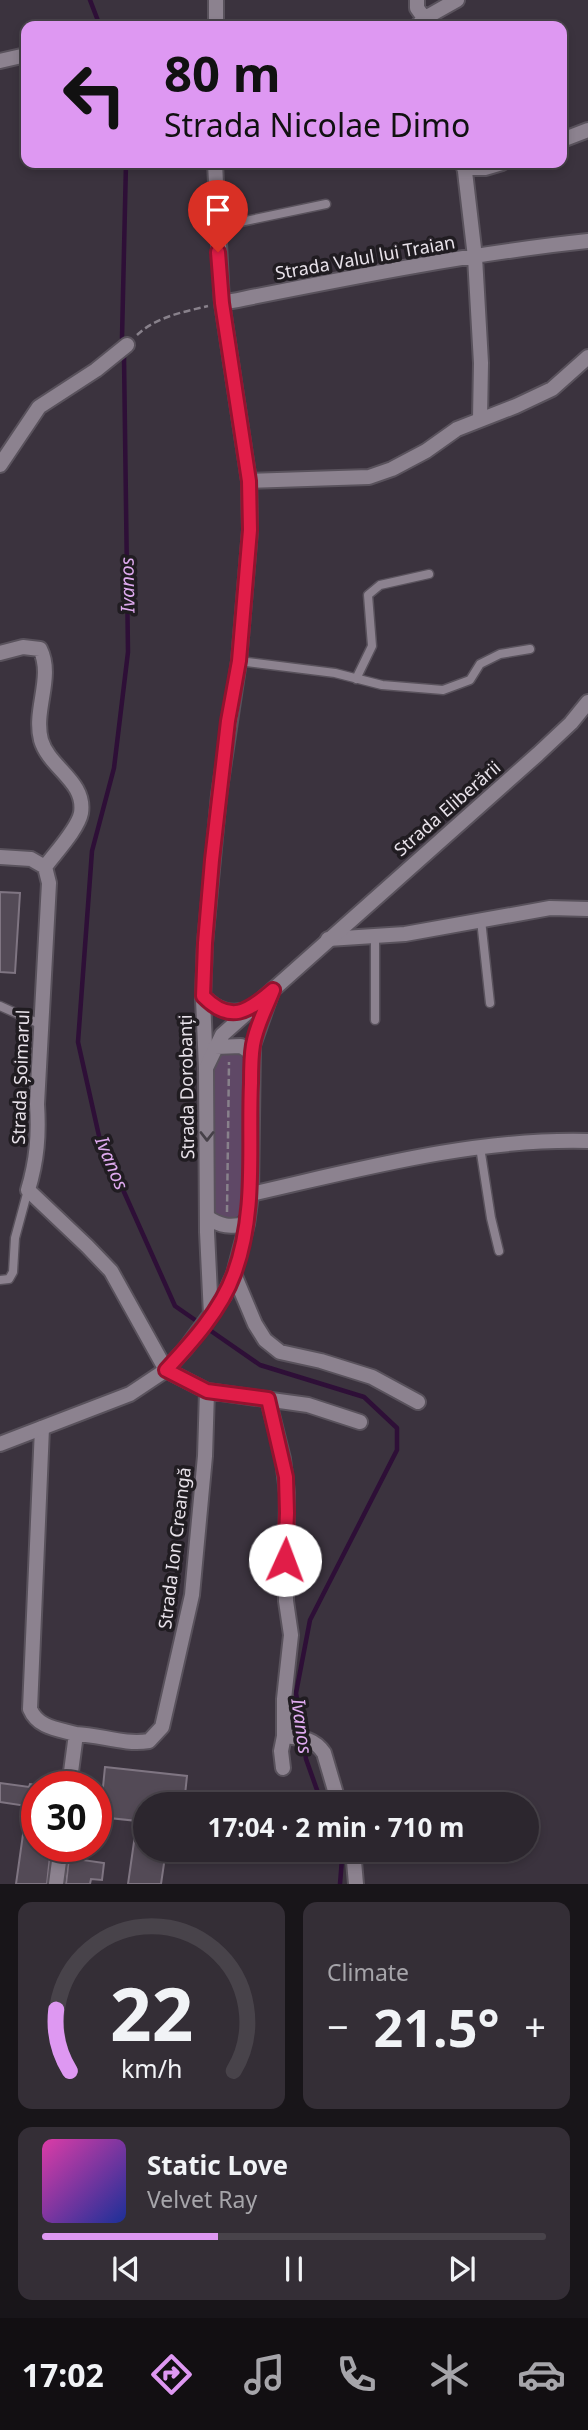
<!DOCTYPE html>
<html lang="en">
<head>
<meta charset="utf-8">
<style>
  :root { --surface:#2c262e; --page:#342e36; --text:#f1f3f6; --muted:#a6a5aa; --line:#48434a; --accent:#de98f2 }
  body { margin:0; font-family:"Noto Sans",sans-serif; background:var(--page); color:var(--text); height:100vh; display:flex; flex-direction:column; font-size:26px; white-space:nowrap }
  * { box-sizing:border-box; margin:0 }
  p { font-size:23px; color:var(--muted) }
  .icon { flex:none; width:38px; height:38px; fill:none; stroke:currentColor; stroke-width:2; stroke-linecap:round; stroke-linejoin:round }
  .map { position:relative; height:1884px; overflow:hidden }
  .details { display:flex; flex-direction:column; gap:18px; padding:18px; background:#181519; flex:1 }
  .details>* { flex:none }
  .hud { position:absolute; left:21px; top:21px; width:546px; height:147px; border-radius:14px; box-shadow:0 4px 10px #0003,0 0 0 2px var(--line); background:#de98f2; color:#111; overflow:hidden }
  .speed { position:absolute; left:21px; top:1771px; display:flex; gap:14px; font-size:35px; font-weight:700; text-align:center }
  .speed>* { display:grid; place-content:center; width:91px; height:91px; border-radius:50%; background:var(--surface); box-shadow:0 4px 10px #0003,0 0 0 2px var(--line); line-height:1 }
  .speed .limit { border:10px solid #d22; background:#fff; color:#111 }
  .pin { position:absolute; display:grid; place-items:center; width:60px; height:60px; color:#fff; margin:-72px -30px; border-radius:50% 50% 50% 0; rotate:-45deg; box-shadow:0 0 7px #0007 }
  .pin .icon { rotate:45deg }
  .me { position:absolute; width:77px; margin:-38px; rotate:2deg; stroke-linejoin:round; filter:drop-shadow(0 0 5px #0008) }
  .turn { display:flex; align-items:center; gap:24px; height:147px; padding:0 28px; font-size:32px }
  .turn .icon { width:91px; height:91px; stroke-width:2.5 }
  .turn b { display:block; font-size:49px; line-height:60px }
  .big { font-size:52px; font-weight:700; line-height:1.1 }
  .details .widget { flex:1; display:flex; flex-direction:column; justify-content:center; gap:10px; min-width:0; padding:0 24px; border-radius:14px; background:var(--page) }
  .details .dial { align-items:center; gap:0 }
  .dial svg { height:182px; overflow:visible; fill:none; stroke:var(--line); stroke-width:7; stroke-linecap:round; text-anchor:middle }
  .dial text { fill:var(--text); stroke:none }
  .song { display:flex; align-items:center; gap:21px }
  .cover { width:84px; height:84px; border-radius:10px; background:linear-gradient(135deg,hsl(320 70% 55%),hsl(230 70% 35%)) }
  .played { height:7px; border-radius:4px; background:linear-gradient(90deg,var(--accent) 35%,var(--line) 35%) }
  .keys { display:flex; justify-content:space-around; direction:ltr }
  .heat { display:flex; justify-content:space-between; align-items:center; font-size:38px; direction:ltr }
  .details .tiles { flex:1; display:grid; gap:18px; grid-template-columns:1fr 1fr }
  .widget:last-child { grid-column:span 2 }
  .trip { position:absolute; left:133px; top:1792px; width:406px; height:70px; border-radius:35px; background:var(--surface); box-shadow:0 4px 10px #0003,0 0 0 2px var(--line); font-weight:700; line-height:70px; text-align:center }
  .menu { display:flex; height:112px; justify-content:space-around; align-items:center; background:#120f12; color:var(--muted) }
  .menu .icon { width:49px; height:49px }
  .menu .active { color:var(--accent) }
  .menu b { font-size:32px; color:var(--text) }
  .map>svg:first-child { display:block }
  .green { fill:#5f4866 }
  .lines { fill:none; stroke-linecap:round; stroke-linejoin:round }
  .stream { stroke:#2e0f37; stroke-width:4.5 }
  .building { fill:#534a56; stroke:#7f7582; stroke-width:2 }
  .service-casing { stroke:#59525c; stroke-width:11 }
  .minor-casing { stroke:#59525c; stroke-width:18 }
  .tertiary-casing { stroke:#59525c; stroke-width:18 }
  .path { stroke:#88818b; stroke-width:2.5; stroke-dasharray:7 3.5; stroke-linecap:butt }
  .service { stroke:#8c828f; stroke-width:8 }
  .minor { stroke:#8c828f; stroke-width:14 }
  .tertiary { stroke:#8c828f; stroke-width:14 }
  .oneway { stroke:#464048 }
  .route-casing { stroke:#92132f; stroke-width:18 }
  .route { stroke:#e11d48; stroke-width:12 }
  .labels { text-anchor:middle; dominant-baseline:central; stroke-width:7; stroke-linejoin:round; paint-order:stroke }
  .street-label { font-size:18px; fill:#e8e2ea; stroke:#201c21 }
  .water-label { font-size:19px; font-style:italic; fill:#dfaaef; stroke:#201c21 }
</style>
</head>
<body>
<div class="map">
<svg width="588" height="1884" viewBox="0 0 588 1884">
  <rect width="100%" height="100%" fill="#3b333e"/>
  <path class="green" d="M231 1051 240 1054 245 1061 244 1209C235 1222 225 1224 213 1213L215 1061 222 1053Z"/>
  <g class="lines">
    <path class="stream" d="M90 0 100 26
      M122 338 126 163
      M124 357 128 652 114 768 92 851 78 1042 99 1136 175 1306 260 1365 364 1397 397 1428V1450L310 1620 296 1693 306 1759 322 1804
      M339 1850 342 1859 340 1884"/>
  </g>
  <path class="building" d="M0 892 20 893 15 973 0 972Z
    M105 1767 187 1776 184 1804H145V1850H166L161 1884H128L137 1821 100 1817Z
    M0 1783 29 1787 30 1784 37 1785V1846H51L47 1884H16L27 1806 0 1802Z
    M69 1858 104 1863 102 1880 91 1879 90 1884H66Z"/>
  <g class="lines">
    <defs>
      <path id="service" d="M217 227 326 204
        M239 661 335 673 382 685 443 690 470 680 480 664 500 654 530 649
        M356 679 372 646 368 595 380 585 429 574
        M481 920 490 1003
        M375 936V1020
        M0 1006 40 1024
        M480 1147 491 1218 499 1251
        M0 1280 9 1279 13 1272 15 1238 28 1190"/>
      <path id="minor" d="M417 0V8L429 25
        M216 26V0
        M417 26 425 18 457 0
        M0 61 26 55
        M562 140 588 130
        M464 163 475 257 481 363 480 419
        M464 168H485L502 163
        M222 303C343 279 465 254 588 241
        M0 465 39 407 96 370 127 345
        M249 481 369 477 392 469 426 451 457 429 516 406 552 389 588 357
        M0 653 23 647 40 649C54 677 33 710 41 740 49 768 86 781 81 813 78 829 55 853 45 867
        M0 857 31 859 45 867 49 883 37 1104C39 1135 37 1160 28 1190L87 1246 111 1271 166 1370 207 1391 308 1405 360 1422
        M328 939 405 934 550 908 588 909
        M203 996C218 1011 230 1015 251 1009
        M206 1068 203 999 205 943 219 795 239 661 250 530 249 481 222 303 215 163
        M251 1194C361 1169 474 1138 588 1141
        M234 1274 255 1324 265 1340 280 1352 321 1361 372 1377 418 1402
        M268 1399 283 1459 287 1493 286 1601 291 1635 284 1699V1736L281 1751 283 1768
        M42 1428 30 1709C38 1728 58 1729 76 1734
        M284 1736C301 1738 314 1738 324 1753L339 1804
        M69 1787 76 1734C101 1735 124 1745 149 1741L162 1727 192 1595 205 1456 207 1391
        M353 1850 356 1884
        M56 1884 61 1846"/>
      <path id="tertiary" d="M215 1047 241 1046 252 1053
        M207 1217C221 1227 230 1227 247 1224
        M211 1315 207 1232 206 1068 222 1035 538 754 571 723 588 702
        M0 1444 130 1394 166 1370 186 1348 224 1296 234 1274 247 1224 251 1194 253 1045 271 994"/>
    </defs>
    <use href="#service" class="service-casing"/>
    <use href="#minor" class="minor-casing"/>
    <use href="#tertiary" class="tertiary-casing"/>
    <path class="path" d="M137 335C156 317 183 312 208 306
      M227 1212 229 1062"/>
    <use href="#service" class="service"/>
    <use href="#minor" class="minor"/>
    <use href="#tertiary" class="tertiary"/>
  </g>
  <defs><path id="oneway-chevron" d="M-2-3.5L2.5 0L-2 3.5" fill="none" stroke-width="1.6" stroke-linecap="round" stroke-linejoin="round" transform="scale(1.75)"/></defs>
  <use class="oneway" href="#oneway-chevron" transform="translate(207 1136) rotate(90)"/>
  <g class="lines">
    <defs>
      <path id="route" d="M218 252 222 303 249 481 250 530 239 661 228 721 212 860 205 943 203 996C230 1024 248 1012 273 990 266 1008 256 1026 253 1045 251 1057 251 1070 251 1083 248 1147 257 1212 234 1274 221 1310 192 1342 166 1370L207 1391 268 1399 286 1477 287 1513 285 1560"/>
    </defs>
    <use href="#route" class="route-casing"/>
    <use href="#route" class="route"/>
  </g>
  <g class="labels">
    <g class="street-label">
      <text transform="translate(365 257) rotate(-10)">Strada Valul lui Traian</text>
      <text transform="translate(447 808) rotate(-41)">Strada Eliberării</text>
      <text transform="translate(20 1077) rotate(-88)">Strada Șoimarul</text>
      <text transform="translate(186 1087) rotate(-91)">Strada Dorobanți</text>
      <text transform="translate(174 1548) rotate(-83)">Strada Ion Creangă</text>
    </g>
    <g class="water-label">
      <text transform="translate(127 585) rotate(-91)">Ivanos</text>
      <text transform="translate(112 1163) rotate(67)">Ivanos</text>
      <text transform="translate(302 1726) rotate(82)">Ivanos</text>
    </g>
  </g>
</svg>
<div class="speed"><div class="limit">30</div></div>
<div class="pin" style="left:218px;top:252px;background:#d93025"><svg class="icon" aria-label="arrive" viewBox="0 0 24 24"><path d="M6 21V4h12l-3 4 3 4H6"/></svg></div>
<svg class="me" style="left:285px;top:1560px" viewBox="-20 -20 40 40"><circle r="19" fill="#fff"/><path d="M0-13L10 11 0 6-10 11z" fill="#e11d48"/></svg>
<div class="trip">17:04 · 2 min · 710 m</div>
<div class="hud">
<div class="turn"><svg class="icon" aria-label="left" viewBox="0 0 24 24"><path d="M17 20v-9H6M10 6l-5 5 5 5"/></svg><div><b>80 m</b>Strada Nicolae Dimo</div></div>
</div>
</div>
<section class="details">
<div class="tiles">
<div class="widget dial"><svg viewBox="0 0 100 80">
<path d="M14 69A42 42 0 1 1 86 69"/>
<path d="M14 69A42 42 0 0 1 8 42" stroke="#de98f2"/>
<text x="50" y="56" font-size="32" font-weight="700">22</text>
<text x="50" y="72" font-size="11">km/h</text>
</svg></div>
<div class="widget"><p>Climate</p>
<div class="heat"><a>−</a><b class="big">21.5°</b><a>+</a></div>
</div>
<div class="widget">
<div class="song"><i class="cover"></i><div><b>Static Love</b><p>Velvet Ray</p></div></div>
<div class="played"></div>
<div class="keys"><svg class="icon" aria-label="previous" viewBox="0 0 24 24"><path d="M18 5L8 12l10 7zM5 5v14"/></svg><svg class="icon" aria-label="pause" viewBox="0 0 24 24"><path d="M8 5v14M16 5v14"/></svg><svg class="icon" aria-label="next" viewBox="0 0 24 24"><path d="M6 5l10 7-10 7zM19 5v14"/></svg></div>
</div>
</div>
</section>
<nav class="menu">
<b>17:02</b>
<svg class="icon active" aria-label="directions" viewBox="0 0 24 24"><path d="M12 3l9 9-9 9-9-9zM9 14v-3h6M13 9l2 2-2 2"/></svg>
<svg class="icon" aria-label="music" viewBox="0 0 24 24"><path d="M9 18V5l10-2v13"/><circle cx="6" cy="18" r="3"/><circle cx="16" cy="16" r="3"/></svg>
<svg class="icon" aria-label="phone" viewBox="0 0 24 24"><path d="M5 4h4l2 5-3 2q2 4 5 5l2-3 5 2v4C11 20 4 13 5 4z"/></svg>
<svg class="icon" aria-label="climate" viewBox="0 0 24 24"><path d="M12 3v18M4 7l16 10M4 17L20 7"/></svg>
<svg class="icon" aria-label="car" viewBox="0 0 24 24"><path d="M5 17H2v-5l4-1 3-4h7l3 4 3 1v5h-3M9 17h6M6 11h13"/><circle cx="7" cy="17" r="2"/><circle cx="17" cy="17" r="2"/></svg>
</nav>
</body>
</html>
